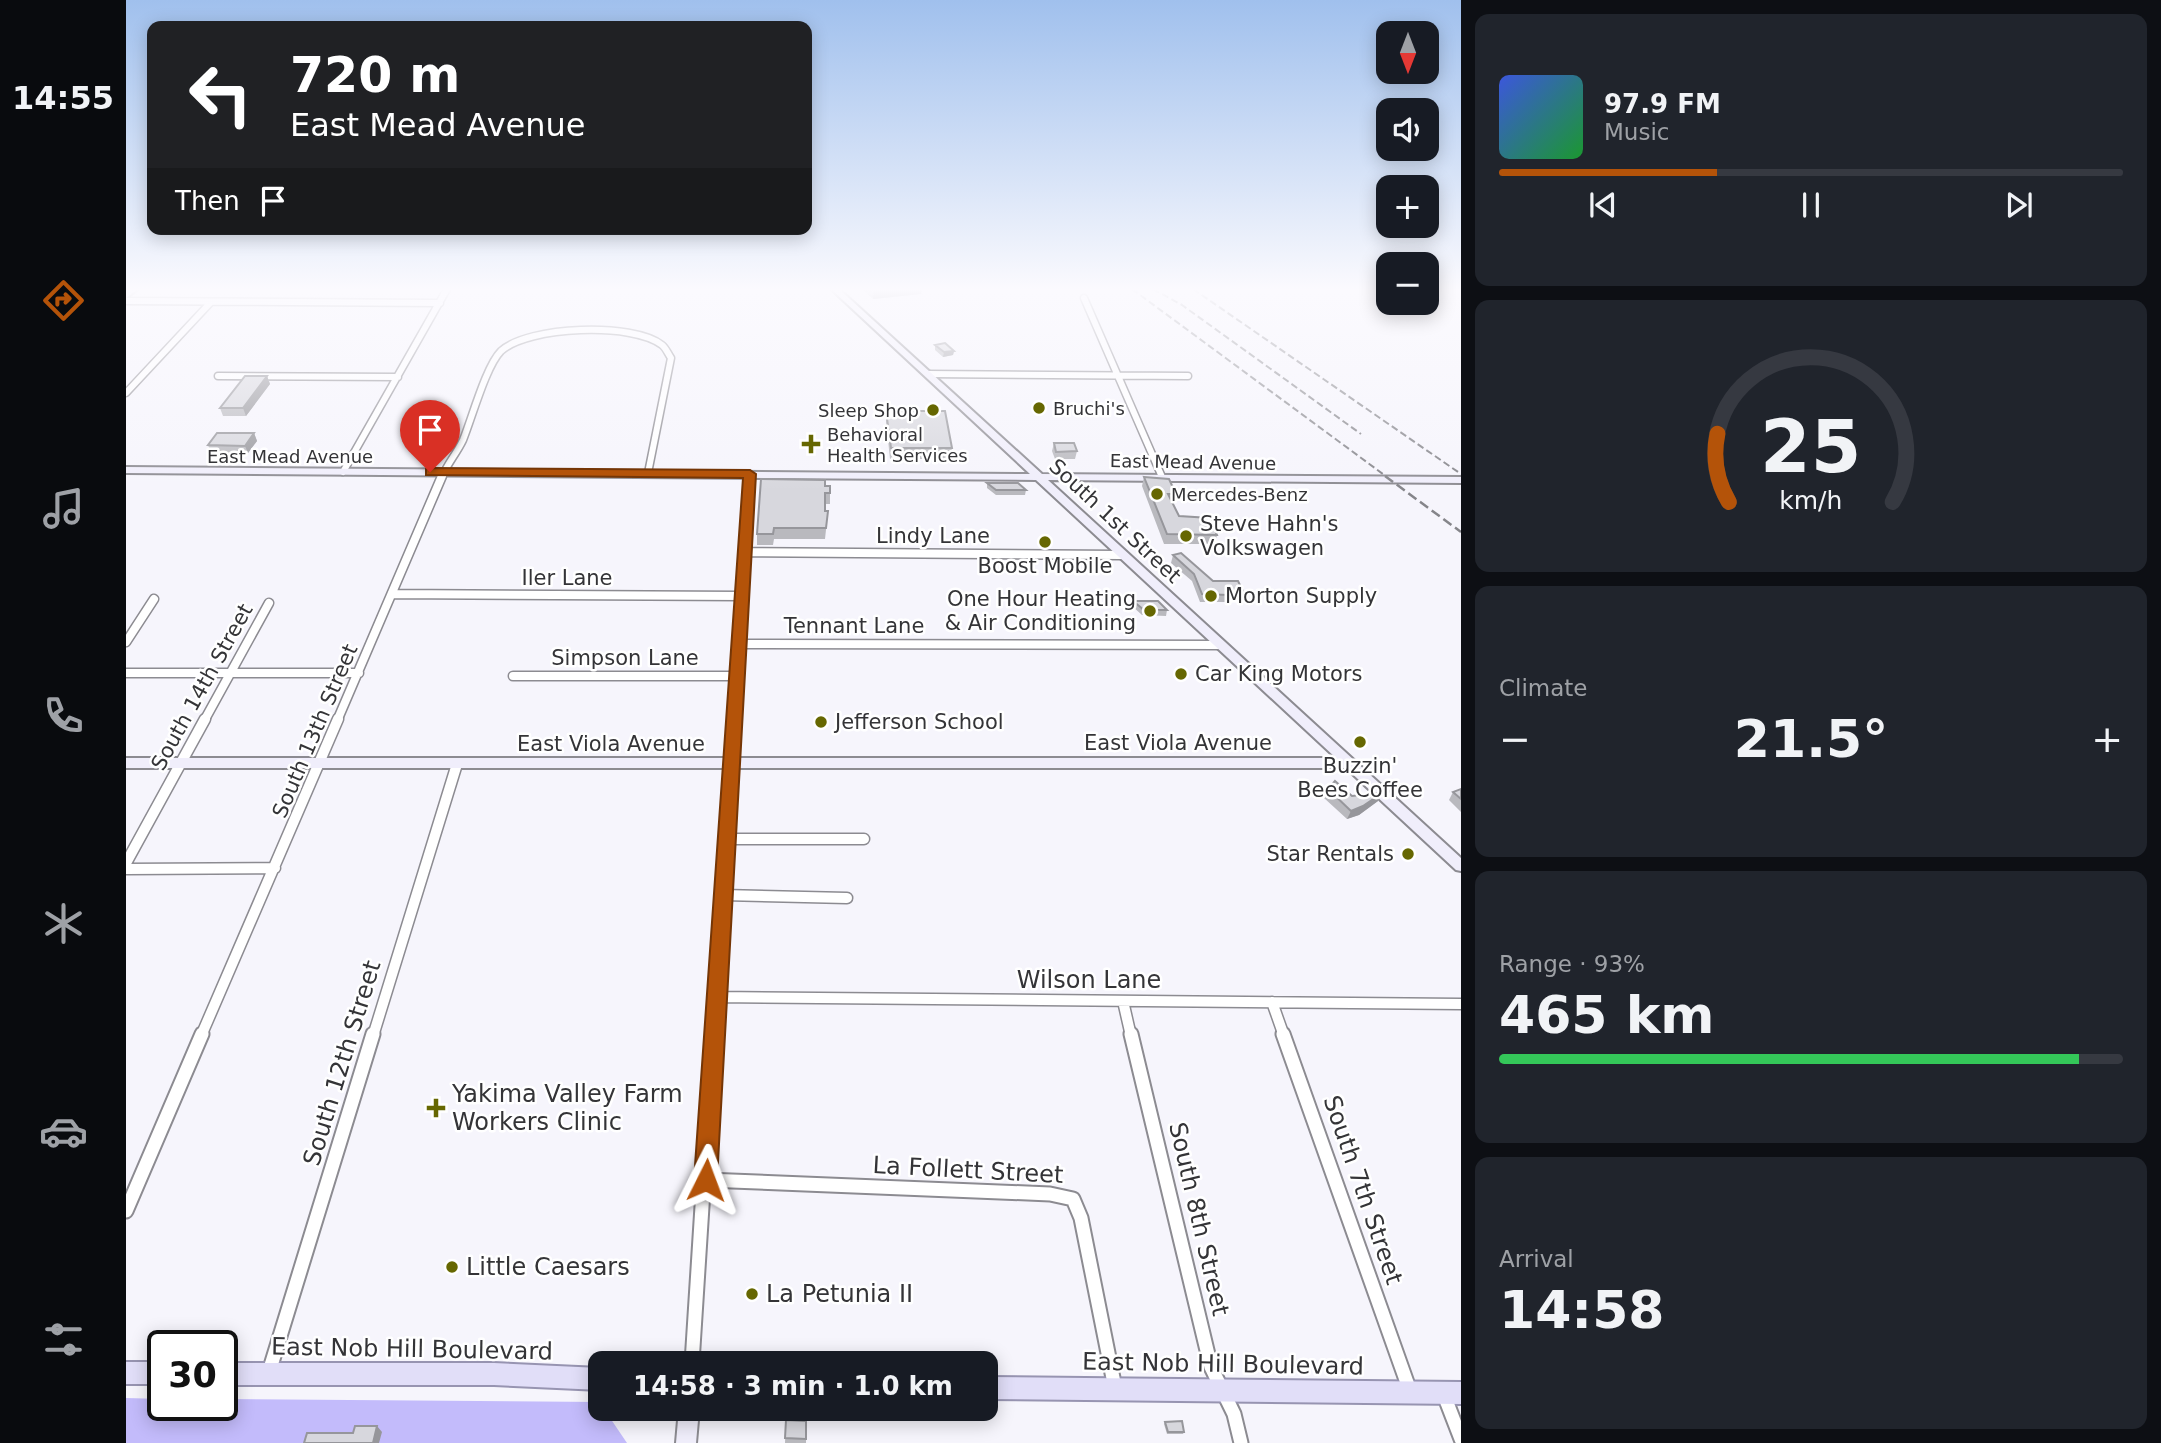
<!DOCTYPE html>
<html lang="en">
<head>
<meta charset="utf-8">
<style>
  :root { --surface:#171b24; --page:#20242c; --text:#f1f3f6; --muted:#9ea1a6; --line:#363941; --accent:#b45309 }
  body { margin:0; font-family:"DejaVu Sans",sans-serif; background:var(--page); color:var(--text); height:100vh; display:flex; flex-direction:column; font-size:26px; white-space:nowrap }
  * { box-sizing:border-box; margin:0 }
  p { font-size:23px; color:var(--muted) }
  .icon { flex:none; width:38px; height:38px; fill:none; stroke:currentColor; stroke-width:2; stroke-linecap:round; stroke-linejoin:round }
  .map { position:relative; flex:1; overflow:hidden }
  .sheet { display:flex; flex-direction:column; gap:14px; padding:14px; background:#0d0f14; width:700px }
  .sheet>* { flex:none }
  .banner { position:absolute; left:21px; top:21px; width:665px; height:214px; border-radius:14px; box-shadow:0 4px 18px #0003; background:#202124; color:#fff; overflow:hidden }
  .needle { width:46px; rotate:180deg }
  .tools { position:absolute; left:1250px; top:21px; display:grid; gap:14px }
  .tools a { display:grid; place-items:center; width:63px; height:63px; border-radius:14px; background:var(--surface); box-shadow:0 4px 18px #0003; font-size:35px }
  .speed { position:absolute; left:21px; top:1330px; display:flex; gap:14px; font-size:35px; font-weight:700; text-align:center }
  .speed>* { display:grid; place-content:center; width:91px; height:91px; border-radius:50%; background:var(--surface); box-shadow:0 4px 18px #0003; line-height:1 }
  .speed .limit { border:4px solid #111; border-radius:10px; background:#fff; color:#111 }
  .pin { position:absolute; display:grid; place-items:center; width:60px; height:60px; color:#fff; margin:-72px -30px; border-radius:50% 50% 50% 0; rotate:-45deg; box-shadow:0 0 7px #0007 }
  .pin .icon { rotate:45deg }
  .me { position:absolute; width:77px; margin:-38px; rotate:3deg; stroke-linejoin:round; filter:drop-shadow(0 0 5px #0008) }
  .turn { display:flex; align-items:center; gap:24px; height:147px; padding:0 28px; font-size:32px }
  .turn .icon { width:91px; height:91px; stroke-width:2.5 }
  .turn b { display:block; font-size:49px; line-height:60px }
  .then { display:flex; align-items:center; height:66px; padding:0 28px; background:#0003; gap:14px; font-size:26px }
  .big { font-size:52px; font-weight:700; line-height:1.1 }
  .sheet .widget { flex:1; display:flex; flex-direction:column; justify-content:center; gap:10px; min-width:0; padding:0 24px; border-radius:14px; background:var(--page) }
  .sheet .dial { align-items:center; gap:0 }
  .dial svg { height:182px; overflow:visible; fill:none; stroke:var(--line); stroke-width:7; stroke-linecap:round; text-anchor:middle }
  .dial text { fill:var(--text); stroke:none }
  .song { display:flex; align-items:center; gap:21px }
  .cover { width:84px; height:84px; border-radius:10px; background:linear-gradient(135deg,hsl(230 70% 55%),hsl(130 70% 35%)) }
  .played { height:7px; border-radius:4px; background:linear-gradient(90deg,var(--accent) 35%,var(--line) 35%) }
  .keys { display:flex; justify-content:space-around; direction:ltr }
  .heat { display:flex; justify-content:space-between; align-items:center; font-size:38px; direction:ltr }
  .charge { height:10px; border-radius:5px; background:linear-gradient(90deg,#34c759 93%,var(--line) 0) }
  .trip { position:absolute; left:462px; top:1351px; width:410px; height:70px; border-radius:14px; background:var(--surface); box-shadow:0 4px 18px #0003; font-weight:700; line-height:70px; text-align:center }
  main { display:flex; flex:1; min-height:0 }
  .tabs { display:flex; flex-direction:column; width:126px; justify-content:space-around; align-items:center; background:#090b0e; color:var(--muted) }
  .tabs .icon { width:49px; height:49px }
  .tabs .active { color:var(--accent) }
  .tabs b { font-size:32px; color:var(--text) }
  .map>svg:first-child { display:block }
  .green { fill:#c3bbfb }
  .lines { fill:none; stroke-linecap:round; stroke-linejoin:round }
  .street-far3-casing { stroke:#8c8b91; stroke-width:9 }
  .street-far2-casing { stroke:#8c8b91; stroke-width:11 }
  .street-far1-casing { stroke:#8c8b91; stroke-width:13 }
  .street-casing { stroke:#8c8b91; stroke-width:17 }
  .secondary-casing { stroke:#8c8b91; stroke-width:4 }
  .primary-casing { stroke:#9794b1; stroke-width:4 }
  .street-far3 { stroke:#fff; stroke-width:6 }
  .street-far2 { stroke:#fff; stroke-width:8 }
  .street-far1 { stroke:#fff; stroke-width:10 }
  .street { stroke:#fff; stroke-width:13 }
  .secondary { fill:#f0eefb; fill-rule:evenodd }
  .primary { fill:#e1def8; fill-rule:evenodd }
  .rail-far1 { stroke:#85858a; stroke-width:2; stroke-dasharray:7 3.5; stroke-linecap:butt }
  .rail { stroke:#85858a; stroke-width:2.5; stroke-dasharray:10 4.5; stroke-linecap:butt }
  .wall { fill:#b9b9be }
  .shaded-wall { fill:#96969b }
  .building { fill:#d7d7dd; stroke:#96969b; stroke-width:2 }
  .route { fill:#b45309; stroke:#753606; stroke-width:2 }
  .poi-dot { fill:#666701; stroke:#fff; stroke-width:2.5 }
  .labels { text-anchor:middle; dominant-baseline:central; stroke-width:5; stroke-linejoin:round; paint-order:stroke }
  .far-poi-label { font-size:18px; fill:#343437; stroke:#fff; text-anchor:start }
  .far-street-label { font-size:18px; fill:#343437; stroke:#fff }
  .street-label { font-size:21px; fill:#343437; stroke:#fff }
  .poi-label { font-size:21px; fill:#343437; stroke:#fff; text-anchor:start }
  .near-street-label { font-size:24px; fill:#343437; stroke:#fff }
  .near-poi-label { font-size:24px; fill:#343437; stroke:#fff; text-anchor:start }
</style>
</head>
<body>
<main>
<nav class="tabs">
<b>14:55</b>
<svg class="icon active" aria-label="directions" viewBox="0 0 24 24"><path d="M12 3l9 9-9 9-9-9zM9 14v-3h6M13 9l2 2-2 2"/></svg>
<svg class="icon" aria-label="music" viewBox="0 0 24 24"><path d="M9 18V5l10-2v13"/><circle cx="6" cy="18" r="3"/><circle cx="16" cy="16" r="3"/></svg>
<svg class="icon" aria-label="phone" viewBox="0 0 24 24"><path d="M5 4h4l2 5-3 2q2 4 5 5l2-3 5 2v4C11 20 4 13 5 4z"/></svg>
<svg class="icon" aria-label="climate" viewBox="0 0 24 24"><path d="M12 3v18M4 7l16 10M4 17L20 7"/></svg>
<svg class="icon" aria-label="car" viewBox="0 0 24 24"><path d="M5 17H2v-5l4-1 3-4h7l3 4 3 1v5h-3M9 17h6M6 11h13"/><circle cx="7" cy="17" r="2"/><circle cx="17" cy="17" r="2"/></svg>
<svg class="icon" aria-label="filters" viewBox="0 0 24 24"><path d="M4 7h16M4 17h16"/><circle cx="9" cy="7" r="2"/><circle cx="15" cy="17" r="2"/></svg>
</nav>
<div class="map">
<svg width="1335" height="1443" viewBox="0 0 1335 1443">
  <rect width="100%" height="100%" fill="#f6f5fc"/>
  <path class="green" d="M0 1398 37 1399V1405H96V1399L473 1402 474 1409H478L501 1443H0Z"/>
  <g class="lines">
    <defs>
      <path id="street-far3" d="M958 298 1036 477
        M0 301 314 303
        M802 374 1062 376
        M92 376 272 377
        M0 393 85 302
        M217 472 321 289
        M316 477C321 464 331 453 337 440 346 418 360 366 375 351 402 326 507 322 536 345 540 348 542 354 545 358L522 473
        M623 477V474"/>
      <path id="street-far2" d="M619 552 995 555
        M266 594 616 596
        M0 642 28 599
        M613 644 1094 645
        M0 673H233
        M387 676H611
        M78 721 143 603
        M211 721 316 476
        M607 721 623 476"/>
      <path id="street-far1" d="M601 839H738
        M0 863 79 719
        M0 869 149 868
        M597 895 721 898
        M590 997 1335 1004
        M997 1001 1005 1036
        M1146 1002 1158 1036
        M75 1036 212 719
        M247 1036 331 764
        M587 1036 607 719"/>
      <path id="street" d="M1005 1034 1085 1367 1108 1414 1115 1443
        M1157 1034 1284 1391
        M580 1180 924 1194 947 1199 955 1218 989 1388
        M0 1211 76 1034
        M566 1363 587 1034
        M143 1372 247 1034
        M1318 1395 1335 1439"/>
      <path id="secondary" d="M4 289H12L0 298V292Z
        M705 289H713L916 474 1335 477V483L922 480 1335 858V871L1330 870 1220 768H0V758H1210L910 480 0 473V467L904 474Z
        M553 1409H573L570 1443H550Z"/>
      <path id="primary" d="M0 1362H37V1384H0Z
        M96 1363H368L474 1368V1390L368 1385H96Z
        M859 1377 1335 1382V1404L859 1399Z"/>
    </defs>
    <use href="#street-far3" class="street-far3-casing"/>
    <use href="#street-far2" class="street-far2-casing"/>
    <use href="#street-far1" class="street-far1-casing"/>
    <use href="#street" class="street-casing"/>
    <use href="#secondary" class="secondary-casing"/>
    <use href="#primary" class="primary-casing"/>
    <use href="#street-far3" class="street-far3"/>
    <use href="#street-far2" class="street-far2"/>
    <use href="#street-far1" class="street-far1"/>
    <use href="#street" class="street"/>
    <use href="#secondary" class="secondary"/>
    <use href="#primary" class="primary"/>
    <path class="rail-far1" d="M1006 289 1261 477
      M1027 289 1056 305 1235 434
      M1067 289 1335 474"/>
    <path class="rail" d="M1259 476 1335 532"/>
  </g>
  <path class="wall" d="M736 289H796L795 294 747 299Z
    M809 345 828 351 827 355 817 357 809 350Z
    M141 376 144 384 120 416H97L94 408Z
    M760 411 826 448 825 459H764L760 421Z
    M128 433 131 441 122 453H85L82 445Z
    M928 443 951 451 949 459H929L926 451Z
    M1018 477 1050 494 1048 504H1047L1053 516 1091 535 1089 544H1038L1016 486Z
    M861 483 900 490 899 495H870L861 488Z
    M699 486H704V504H699V511H702L699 539H648L647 545H631V534Z
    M1047 555 1087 581 1117 591 1114 598H1101L1100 602H1074L1066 581 1045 563Z
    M1007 601 1041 610 1040 616 1016 615 1006 606Z
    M1202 789 1226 796 1256 793 1252 801 1233 815 1221 819 1198 798Z
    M1335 789V812L1323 800 1327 792Z
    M660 1420 680 1421V1443H659Z
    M1039 1422 1058 1432 1057 1434H1041L1038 1424Z"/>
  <path class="shaded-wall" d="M763 289H796L795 294 747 299 748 290Z
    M828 351 827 355 817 357 818 352Z
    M141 376 144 384 120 416 117 408Z
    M128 433 131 441 122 453 119 446Z
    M1256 793 1252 801 1233 815 1221 819 1225 811Z
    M251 1426 256 1432 253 1443H247Z"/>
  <path class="building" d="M819 343 828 351 818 352 809 345Z
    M119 376H141L117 408H94Z
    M760 411H819L826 448H765Z
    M91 433H128L119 446 82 445Z
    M928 443H948L951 451 930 452Z
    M1018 477 1043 479 1050 494H1042L1053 516 1084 518 1091 535 1041 534Z
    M635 479 699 480V486H704V493H699V511H702L700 528H648L647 534H631Z
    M861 483H892L900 490H870Z
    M1055 553 1087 581H1112L1117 591H1101L1102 595 1076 594 1068 574 1047 555Z
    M1007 601H1032L1041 610H1018Z
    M1209 781 1226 796 1256 793 1237 806 1225 811 1202 789Z
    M1335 789V799L1327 792Z
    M660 1420 680 1421V1439L659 1438Z
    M1056 1421 1058 1432H1042L1039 1422Z
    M229 1426H251L247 1443H178L181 1433H227Z"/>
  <linearGradient id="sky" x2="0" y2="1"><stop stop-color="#a0c0ed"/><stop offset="0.59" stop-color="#fbfafe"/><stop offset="1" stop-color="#fbfafe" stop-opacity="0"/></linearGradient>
  <rect width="1335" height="491" fill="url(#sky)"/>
  <path class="route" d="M304 468 624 470 630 474 591 1180 588 1188 580 1191 572 1188 568 1180 617 478 300 475V469Z"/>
  <g class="poi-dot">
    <circle cx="913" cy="408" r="7"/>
    <circle cx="807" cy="410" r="7"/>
    <path d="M681.5 433.5h7v7h7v7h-7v7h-7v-7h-7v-7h7z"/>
    <circle cx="1031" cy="494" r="7"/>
    <circle cx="1060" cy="536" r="7"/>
    <circle cx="919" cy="542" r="7"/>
    <circle cx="1085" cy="596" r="7"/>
    <circle cx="1024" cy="611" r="7"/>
    <circle cx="1055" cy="674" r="7"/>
    <circle cx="695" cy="722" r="7"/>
    <circle cx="1234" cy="742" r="7"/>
    <circle cx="1282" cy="854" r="7"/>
    <path d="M306.5 1097.5h7v7h7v7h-7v7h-7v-7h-7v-7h7z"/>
    <circle cx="326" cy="1267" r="7"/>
    <circle cx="626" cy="1294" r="7"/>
  </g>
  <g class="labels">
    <g class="far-poi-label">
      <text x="927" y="408">Bruchi's</text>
      <text x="793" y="410" text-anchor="end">Sleep Shop</text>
      <text x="701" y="434">Behavioral<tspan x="701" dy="21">Health Services</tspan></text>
      <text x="1045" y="494">Mercedes-Benz</text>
    </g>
    <g class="far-street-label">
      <text x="164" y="456">East Mead Avenue</text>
      <text transform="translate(1067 462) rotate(1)">East Mead Avenue</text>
    </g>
    <g class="street-label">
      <text transform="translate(989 521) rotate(43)">South 1st Street</text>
      <text x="807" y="536">Lindy Lane</text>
      <text x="441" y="578">Iler Lane</text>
      <text x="728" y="626">Tennant Lane</text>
      <text x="499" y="658">Simpson Lane</text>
      <text transform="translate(76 687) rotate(-61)">South 14th Street</text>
      <text transform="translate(189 731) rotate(-67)">South 13th Street</text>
      <text x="1052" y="743">East Viola Avenue</text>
      <text x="485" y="744">East Viola Avenue</text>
    </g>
    <g class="poi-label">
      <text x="1074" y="524">Steve Hahn's<tspan x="1074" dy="24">Volkswagen</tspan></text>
      <text x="919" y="566" text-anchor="middle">Boost Mobile</text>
      <text x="1099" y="596">Morton Supply</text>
      <text x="1010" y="599" text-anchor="end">One Hour Heating<tspan x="1010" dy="24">&amp; Air Conditioning</tspan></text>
      <text x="1069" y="674">Car King Motors</text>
      <text x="709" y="722">Jefferson School</text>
      <text x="1234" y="766" text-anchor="middle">Buzzin'<tspan x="1234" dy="24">Bees Coffee</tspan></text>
      <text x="1268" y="854" text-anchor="end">Star Rentals</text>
    </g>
    <g class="near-street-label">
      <text x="963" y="980">Wilson Lane</text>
      <text transform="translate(216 1063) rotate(-73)">South 12th Street</text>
      <text transform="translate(842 1170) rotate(3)">La Follett Street</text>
      <text transform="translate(1237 1190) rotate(71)">South 7th Street</text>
      <text transform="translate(1073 1219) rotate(77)">South 8th Street</text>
      <text transform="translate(286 1349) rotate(1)">East Nob Hill Boulevard</text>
      <text transform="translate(1097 1364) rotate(1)">East Nob Hill Boulevard</text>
    </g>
    <g class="near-poi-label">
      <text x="326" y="1094">Yakima Valley Farm<tspan x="326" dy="28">Workers Clinic</tspan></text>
      <text x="340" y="1267">Little Caesars</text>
      <text x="640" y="1294">La Petunia II</text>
    </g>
  </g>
</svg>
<div class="tools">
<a><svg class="needle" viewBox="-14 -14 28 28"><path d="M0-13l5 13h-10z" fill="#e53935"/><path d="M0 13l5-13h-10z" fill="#9ea1a6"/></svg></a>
<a><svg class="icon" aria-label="sound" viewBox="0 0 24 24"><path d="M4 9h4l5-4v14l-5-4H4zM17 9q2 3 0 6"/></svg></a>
<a>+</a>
<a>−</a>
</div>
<div class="speed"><div class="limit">30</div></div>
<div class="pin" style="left:304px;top:472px;background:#d93025"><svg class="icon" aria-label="arrive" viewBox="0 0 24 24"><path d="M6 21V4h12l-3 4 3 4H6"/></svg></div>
<svg class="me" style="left:580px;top:1180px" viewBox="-20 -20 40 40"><path d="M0-17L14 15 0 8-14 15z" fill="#b45309" stroke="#fff" stroke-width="4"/></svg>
<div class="trip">14:58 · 3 min · 1.0 km</div>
<div class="banner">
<div class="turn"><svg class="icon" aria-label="left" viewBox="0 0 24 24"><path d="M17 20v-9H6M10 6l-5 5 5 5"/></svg><div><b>720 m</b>East Mead Avenue</div></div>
<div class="then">Then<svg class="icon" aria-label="arrive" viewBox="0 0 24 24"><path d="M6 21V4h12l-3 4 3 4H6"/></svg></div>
</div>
</div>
<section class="sheet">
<div class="widget">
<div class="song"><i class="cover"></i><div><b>97.9 FM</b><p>Music</p></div></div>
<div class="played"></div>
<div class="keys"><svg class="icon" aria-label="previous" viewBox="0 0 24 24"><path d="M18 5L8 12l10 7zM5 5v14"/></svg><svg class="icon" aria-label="pause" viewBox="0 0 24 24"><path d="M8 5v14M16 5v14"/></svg><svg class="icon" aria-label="next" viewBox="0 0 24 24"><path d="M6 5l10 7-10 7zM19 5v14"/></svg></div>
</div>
<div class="widget dial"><svg viewBox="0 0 100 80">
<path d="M14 69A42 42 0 1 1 86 69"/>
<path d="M14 69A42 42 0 0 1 9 39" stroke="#b45309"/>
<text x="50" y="56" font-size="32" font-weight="700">25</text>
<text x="50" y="72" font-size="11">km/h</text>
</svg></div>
<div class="widget"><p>Climate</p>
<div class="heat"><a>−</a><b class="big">21.5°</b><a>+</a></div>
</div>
<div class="widget"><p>Range · 93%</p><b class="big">465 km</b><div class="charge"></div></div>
<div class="widget"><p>Arrival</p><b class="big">14:58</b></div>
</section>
</main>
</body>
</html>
